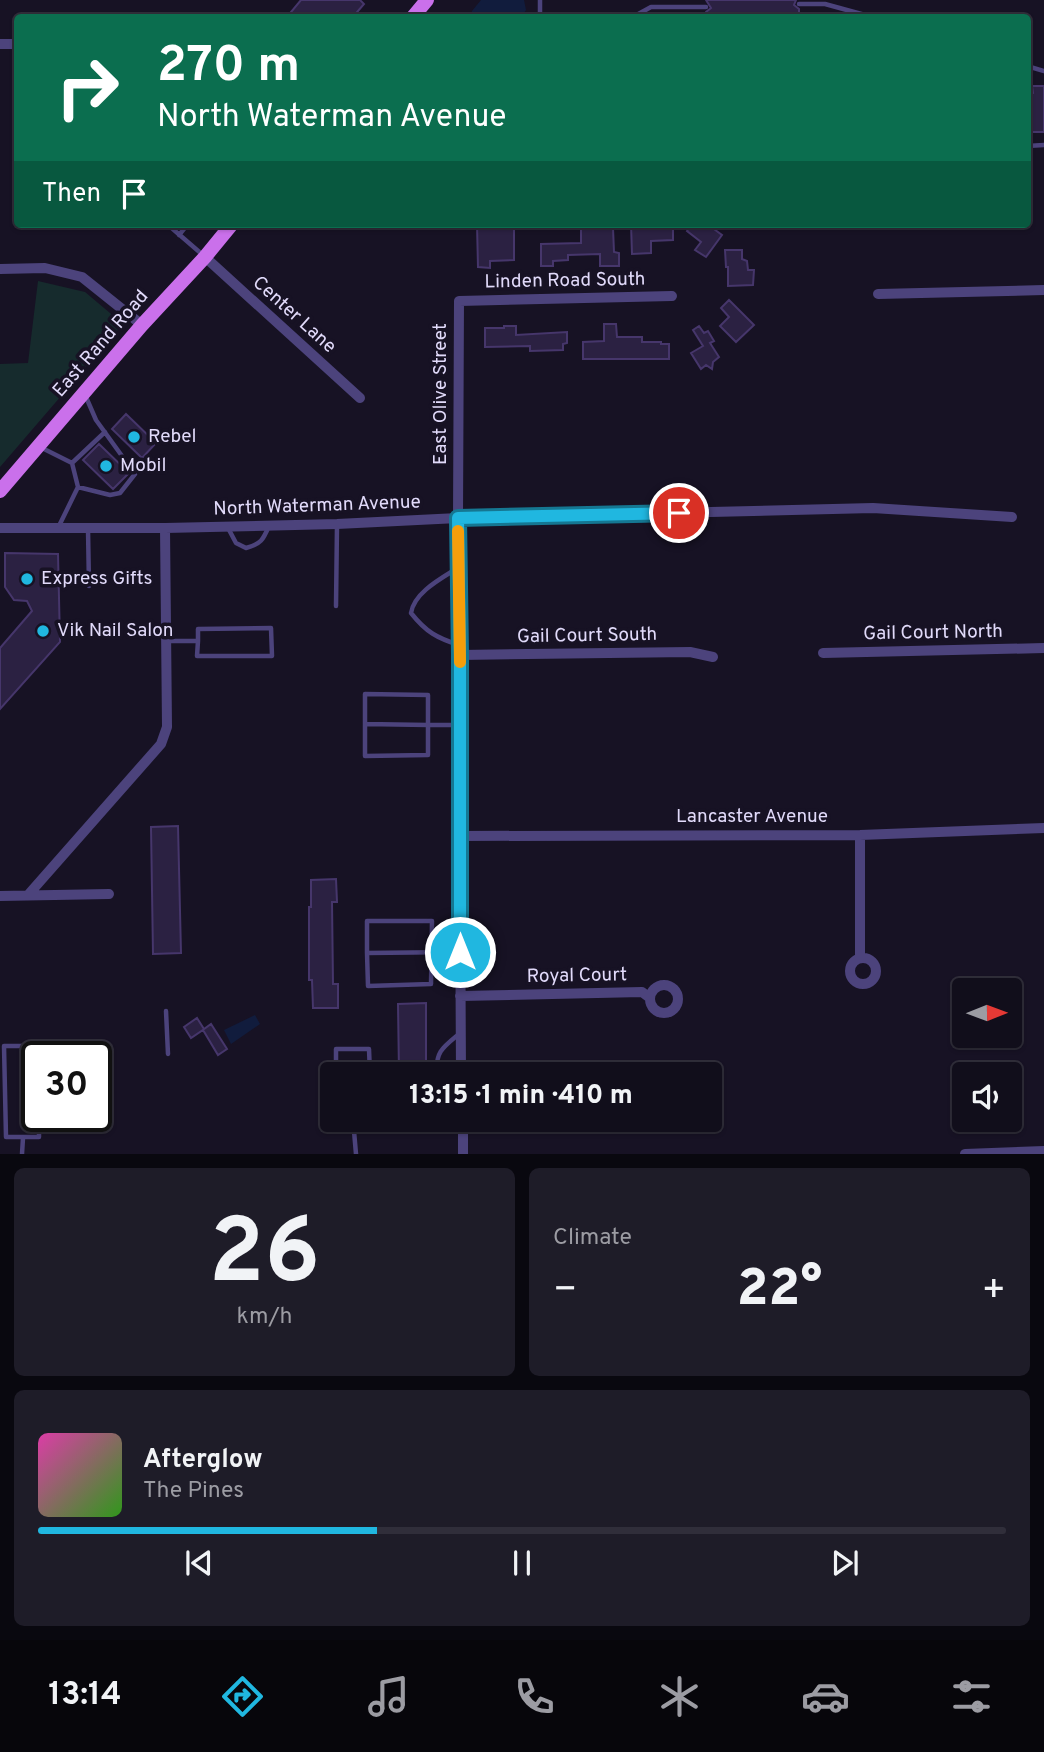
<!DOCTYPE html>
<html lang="en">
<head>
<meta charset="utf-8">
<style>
  :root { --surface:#110e1b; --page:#1e1c28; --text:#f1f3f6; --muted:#9c9ca3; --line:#302e3a; --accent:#20b7e0 }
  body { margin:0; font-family:Overpass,sans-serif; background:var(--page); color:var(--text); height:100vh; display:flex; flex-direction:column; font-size:26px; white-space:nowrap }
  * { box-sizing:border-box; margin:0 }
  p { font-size:23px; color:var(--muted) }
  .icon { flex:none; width:38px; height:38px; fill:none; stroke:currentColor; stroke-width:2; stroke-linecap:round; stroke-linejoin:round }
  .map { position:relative; height:1154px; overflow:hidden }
  .details { display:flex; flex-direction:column; gap:14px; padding:14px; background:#09080f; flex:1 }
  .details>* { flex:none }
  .top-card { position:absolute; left:14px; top:14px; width:1017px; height:214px; border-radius:7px; box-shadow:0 2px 5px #0004,0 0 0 2px var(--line); background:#0b6e4f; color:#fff; overflow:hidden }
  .needle { width:46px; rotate:89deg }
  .buttons { position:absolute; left:952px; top:978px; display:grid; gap:14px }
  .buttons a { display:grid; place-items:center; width:70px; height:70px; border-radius:7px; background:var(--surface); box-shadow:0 2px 5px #0004,0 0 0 2px var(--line); font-size:35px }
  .speed { position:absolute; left:21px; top:1041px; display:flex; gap:14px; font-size:35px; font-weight:700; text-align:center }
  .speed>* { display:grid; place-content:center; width:91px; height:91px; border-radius:50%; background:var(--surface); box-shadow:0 2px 5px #0004,0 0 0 2px var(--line); line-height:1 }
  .speed .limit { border:4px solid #111; border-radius:10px; background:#fff; color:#111 }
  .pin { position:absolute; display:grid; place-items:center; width:60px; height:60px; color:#fff; margin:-30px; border:4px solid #fff; border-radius:50%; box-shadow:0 2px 7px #0007 }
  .me { position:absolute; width:77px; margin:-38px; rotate:0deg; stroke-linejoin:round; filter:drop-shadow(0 0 5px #0008) }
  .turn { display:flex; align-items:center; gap:24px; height:147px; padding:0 28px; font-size:32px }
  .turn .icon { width:91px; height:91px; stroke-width:2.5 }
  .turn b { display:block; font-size:49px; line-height:60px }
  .then { display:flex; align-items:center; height:66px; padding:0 28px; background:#0003; gap:14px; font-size:26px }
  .big { font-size:52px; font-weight:800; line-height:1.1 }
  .details .widget { flex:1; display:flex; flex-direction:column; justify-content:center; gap:10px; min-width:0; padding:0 24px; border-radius:10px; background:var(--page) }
  .details .dial { align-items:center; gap:0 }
  .dial b { font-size:91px; line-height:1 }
  .song { display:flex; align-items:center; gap:21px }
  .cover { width:84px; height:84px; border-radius:10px; background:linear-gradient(135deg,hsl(320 70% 55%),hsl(110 70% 35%)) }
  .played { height:7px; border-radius:4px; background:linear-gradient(90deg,var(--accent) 35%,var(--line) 35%) }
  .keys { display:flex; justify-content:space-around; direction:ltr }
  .heat { display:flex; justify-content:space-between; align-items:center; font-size:38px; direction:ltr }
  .details .tiles { flex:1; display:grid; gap:14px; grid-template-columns:1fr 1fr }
  .widget:last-child { grid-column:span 2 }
  .trip { position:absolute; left:320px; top:1062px; width:402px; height:70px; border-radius:7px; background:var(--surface); box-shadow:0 2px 5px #0004,0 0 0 2px var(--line); font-weight:800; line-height:70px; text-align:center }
  .tabs { display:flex; height:112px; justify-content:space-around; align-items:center; background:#07060b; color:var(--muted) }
  .tabs .icon { width:49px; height:49px }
  .tabs .current { color:var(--accent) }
  .tabs b { font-size:32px; color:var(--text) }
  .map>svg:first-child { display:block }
  .green { fill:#162b2d }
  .water { fill:#111c3d }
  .building { fill:#2b2142; stroke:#46366b; stroke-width:2 }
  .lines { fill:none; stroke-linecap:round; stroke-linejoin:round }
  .lane { stroke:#4c437c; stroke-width:4.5 }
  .street { stroke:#4c437c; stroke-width:10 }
  .primary { stroke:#ca70eb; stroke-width:14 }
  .route-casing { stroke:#157792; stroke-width:18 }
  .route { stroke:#20b7e0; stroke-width:12 }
  .slow { stroke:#f59e0b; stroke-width:12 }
  .poi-dot { fill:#20b7e0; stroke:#171224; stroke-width:2.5 }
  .labels { text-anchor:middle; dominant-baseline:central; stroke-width:7; stroke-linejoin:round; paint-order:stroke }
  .street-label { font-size:19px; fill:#e1dafa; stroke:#171224 }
  .poi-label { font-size:19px; fill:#e1dafa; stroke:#171224; text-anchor:start }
</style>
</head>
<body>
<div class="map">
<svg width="1044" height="1154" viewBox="0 0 1044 1154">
  <rect width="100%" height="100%" fill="#171224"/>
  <path class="green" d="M38 281 85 292 123 324 0 467V364L28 363Z"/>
  <path class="water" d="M481 0H524L526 10 521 17H472V11Z
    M255 1015 260 1024 231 1044 224 1030Z"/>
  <path class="building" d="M301 0H360L364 4 352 18H286Z
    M706 0H796L794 5 799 9V18H706V12L711 8Z
    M1032 86H1044V132H1027V94L1033 93Z
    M477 224H514V260L490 261V268L478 267Z
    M631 224H673V240L651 241V253L632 254Z
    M692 224H707L722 235 706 257 695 250 701 242 687 231Z
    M581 228H613L614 252 619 253V266H600V254L568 255V260L553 261V266H541V244L581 243Z
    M725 250H742V259L747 261 748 270H754L753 285 728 286V267H726Z
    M729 300 754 325 736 342 720 326 729 317 721 308Z
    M604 324H616L617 337H642V342H661V344H669V359H583V342L604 341Z
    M504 326H516V335L567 332V343L563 344V350L530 351V346L485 347V328H504Z
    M699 326 704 333 708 331 714 341 710 343 719 357 713 362 712 369 706 365 701 369 691 353 703 346 693 330Z
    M126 414 156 443 142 458 112 429Z
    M99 444 129 473 113 489 83 460Z
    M5 553 58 554 60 642 0 709V648L32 611 27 601 14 600 5 587Z
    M178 826 181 953 153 954 151 827Z
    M336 879 337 902H332L333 984H338V1008H313L312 980H309V907H311V880Z
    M426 1003V1074H399L398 1004Z
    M197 1018 204 1029 211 1024 227 1049 218 1055 203 1030 191 1038 184 1027Z
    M399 1120H427V1130L399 1131Z"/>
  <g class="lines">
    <path class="lane" d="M540 0V18
      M799 4H825L876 18
      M631 18 651 7H706
      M1027 66 1044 71
      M1027 146 1044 145
      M167 224 204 256
      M179 235 188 224
      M42 448 72 463 78 487
      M72 463 105 432
      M227 526 236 543 246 548C261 544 263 540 269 526
      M58 528 78 487 110 495 120 493 135 474 96 420 86 397
      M88 529 89 586
      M456 569C440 579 414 593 411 613 426 632 437 638 459 645
      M336 606 337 525
      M167 641H198V629L271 628 272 656H197L198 641
      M365 724 428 725V755L365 756V694L428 695V725H459
      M367 953 368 986 431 984 432 921H367V953L459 952
      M166 1011 168 1054
      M38 1057 37 1046H4L6 1137H39V1116
      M336 1074V1049H369L370 1074
      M437 1074C435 1052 443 1047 459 1034
      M336 1120V1131H370V1120
      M354 1131 356 1154
      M22 1154 23 1138"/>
    <path class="street" d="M0 44H18
      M205 257 360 398
      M0 269 45 268 82 277 142 325
      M878 294 1044 290
      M0 528H165L337 524 458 518 873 508 1012 517
      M823 653 1044 648
      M460 655 690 652 713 657
      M459 836 860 835 1044 828
      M28 895 161 744 167 727 165 528
      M0 896 109 894
      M850 971a13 13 0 1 1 26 0a13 13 0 1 1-26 0Z
      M860 958V835
      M650 999a14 14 0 1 1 28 0a14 14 0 1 1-28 0Z
      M460 996 642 992 650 998
      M461 1074 458 518 459 301 672 296
      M463 1120V1154
      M965 1154 1044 1151"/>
    <path class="primary" d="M412 18 427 0
      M0 491 142 325 205 257 232 224"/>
  </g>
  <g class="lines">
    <defs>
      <path id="route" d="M460 952V655L458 518 679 513"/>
    </defs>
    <use href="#route" class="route-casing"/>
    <use href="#route" class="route"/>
    <path class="slow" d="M458 531 460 662"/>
  </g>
  <g class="poi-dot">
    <circle cx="134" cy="437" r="7"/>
    <circle cx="106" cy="466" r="7"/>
    <circle cx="27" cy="579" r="7"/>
    <circle cx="43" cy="631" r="7"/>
  </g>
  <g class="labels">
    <g class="street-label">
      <text transform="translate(565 281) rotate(-1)">Linden Road South</text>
      <text transform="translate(294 315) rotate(42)">Center Lane</text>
      <text transform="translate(101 344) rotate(-49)">East Rand Road</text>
      <text transform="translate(441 394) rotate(-90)">East Olive Street</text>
      <text transform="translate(317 506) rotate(-2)">North Waterman Avenue</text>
      <text transform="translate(933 633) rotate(-1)">Gail Court North</text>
      <text transform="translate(587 636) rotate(-1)">Gail Court South</text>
      <text x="752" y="817">Lancaster Avenue</text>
      <text transform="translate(577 976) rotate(-1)">Royal Court</text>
    </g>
    <g class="poi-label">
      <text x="148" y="437">Rebel</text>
      <text x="120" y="466">Mobil</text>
      <text x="41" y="579">Express Gifts</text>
      <text x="57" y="631">Vik Nail Salon</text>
    </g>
  </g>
</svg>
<div class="buttons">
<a><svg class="needle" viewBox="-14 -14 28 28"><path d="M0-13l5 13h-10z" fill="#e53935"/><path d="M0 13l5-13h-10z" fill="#9c9ca3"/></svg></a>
<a><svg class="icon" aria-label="sound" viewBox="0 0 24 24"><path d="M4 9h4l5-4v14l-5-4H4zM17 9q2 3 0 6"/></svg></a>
</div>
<div class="speed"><div class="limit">30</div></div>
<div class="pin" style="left:679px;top:513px;background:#d93025"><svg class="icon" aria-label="arrive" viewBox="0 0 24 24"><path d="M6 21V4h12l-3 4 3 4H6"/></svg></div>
<svg class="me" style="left:460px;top:952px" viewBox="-20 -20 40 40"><circle r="17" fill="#20b7e0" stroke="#fff" stroke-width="3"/><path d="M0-11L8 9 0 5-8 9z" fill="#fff"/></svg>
<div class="trip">13:15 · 1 min · 410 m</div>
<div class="top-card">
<div class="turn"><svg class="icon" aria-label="right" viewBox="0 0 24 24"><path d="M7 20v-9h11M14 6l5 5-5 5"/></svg><div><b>270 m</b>North Waterman Avenue</div></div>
<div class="then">Then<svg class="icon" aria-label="arrive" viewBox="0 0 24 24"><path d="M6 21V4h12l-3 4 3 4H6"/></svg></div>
</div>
</div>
<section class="details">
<div class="tiles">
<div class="widget dial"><b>26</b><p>km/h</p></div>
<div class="widget"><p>Climate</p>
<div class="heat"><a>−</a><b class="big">22°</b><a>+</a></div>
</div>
<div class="widget">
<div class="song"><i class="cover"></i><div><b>Afterglow</b><p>The Pines</p></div></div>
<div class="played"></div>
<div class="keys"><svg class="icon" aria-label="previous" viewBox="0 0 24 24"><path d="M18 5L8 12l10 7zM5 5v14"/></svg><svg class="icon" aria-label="pause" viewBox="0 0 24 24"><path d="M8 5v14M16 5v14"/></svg><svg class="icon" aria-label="next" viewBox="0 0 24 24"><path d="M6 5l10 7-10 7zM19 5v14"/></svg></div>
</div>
</div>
</section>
<nav class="tabs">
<b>13:14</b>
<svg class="icon current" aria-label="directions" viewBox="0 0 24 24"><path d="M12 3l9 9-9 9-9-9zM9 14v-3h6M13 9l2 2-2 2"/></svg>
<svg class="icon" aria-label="music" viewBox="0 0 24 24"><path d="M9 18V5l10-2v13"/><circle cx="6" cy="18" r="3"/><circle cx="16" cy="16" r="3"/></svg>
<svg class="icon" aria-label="phone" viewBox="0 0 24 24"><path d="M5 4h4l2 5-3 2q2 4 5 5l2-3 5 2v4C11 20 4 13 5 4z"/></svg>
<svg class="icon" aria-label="climate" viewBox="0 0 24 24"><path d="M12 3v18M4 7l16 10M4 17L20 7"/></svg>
<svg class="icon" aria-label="car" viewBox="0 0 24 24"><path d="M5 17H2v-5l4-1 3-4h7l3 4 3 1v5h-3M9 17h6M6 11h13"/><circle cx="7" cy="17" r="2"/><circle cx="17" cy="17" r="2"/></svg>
<svg class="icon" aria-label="filters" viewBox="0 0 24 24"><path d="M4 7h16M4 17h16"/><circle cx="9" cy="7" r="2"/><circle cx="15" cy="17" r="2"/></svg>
</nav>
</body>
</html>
